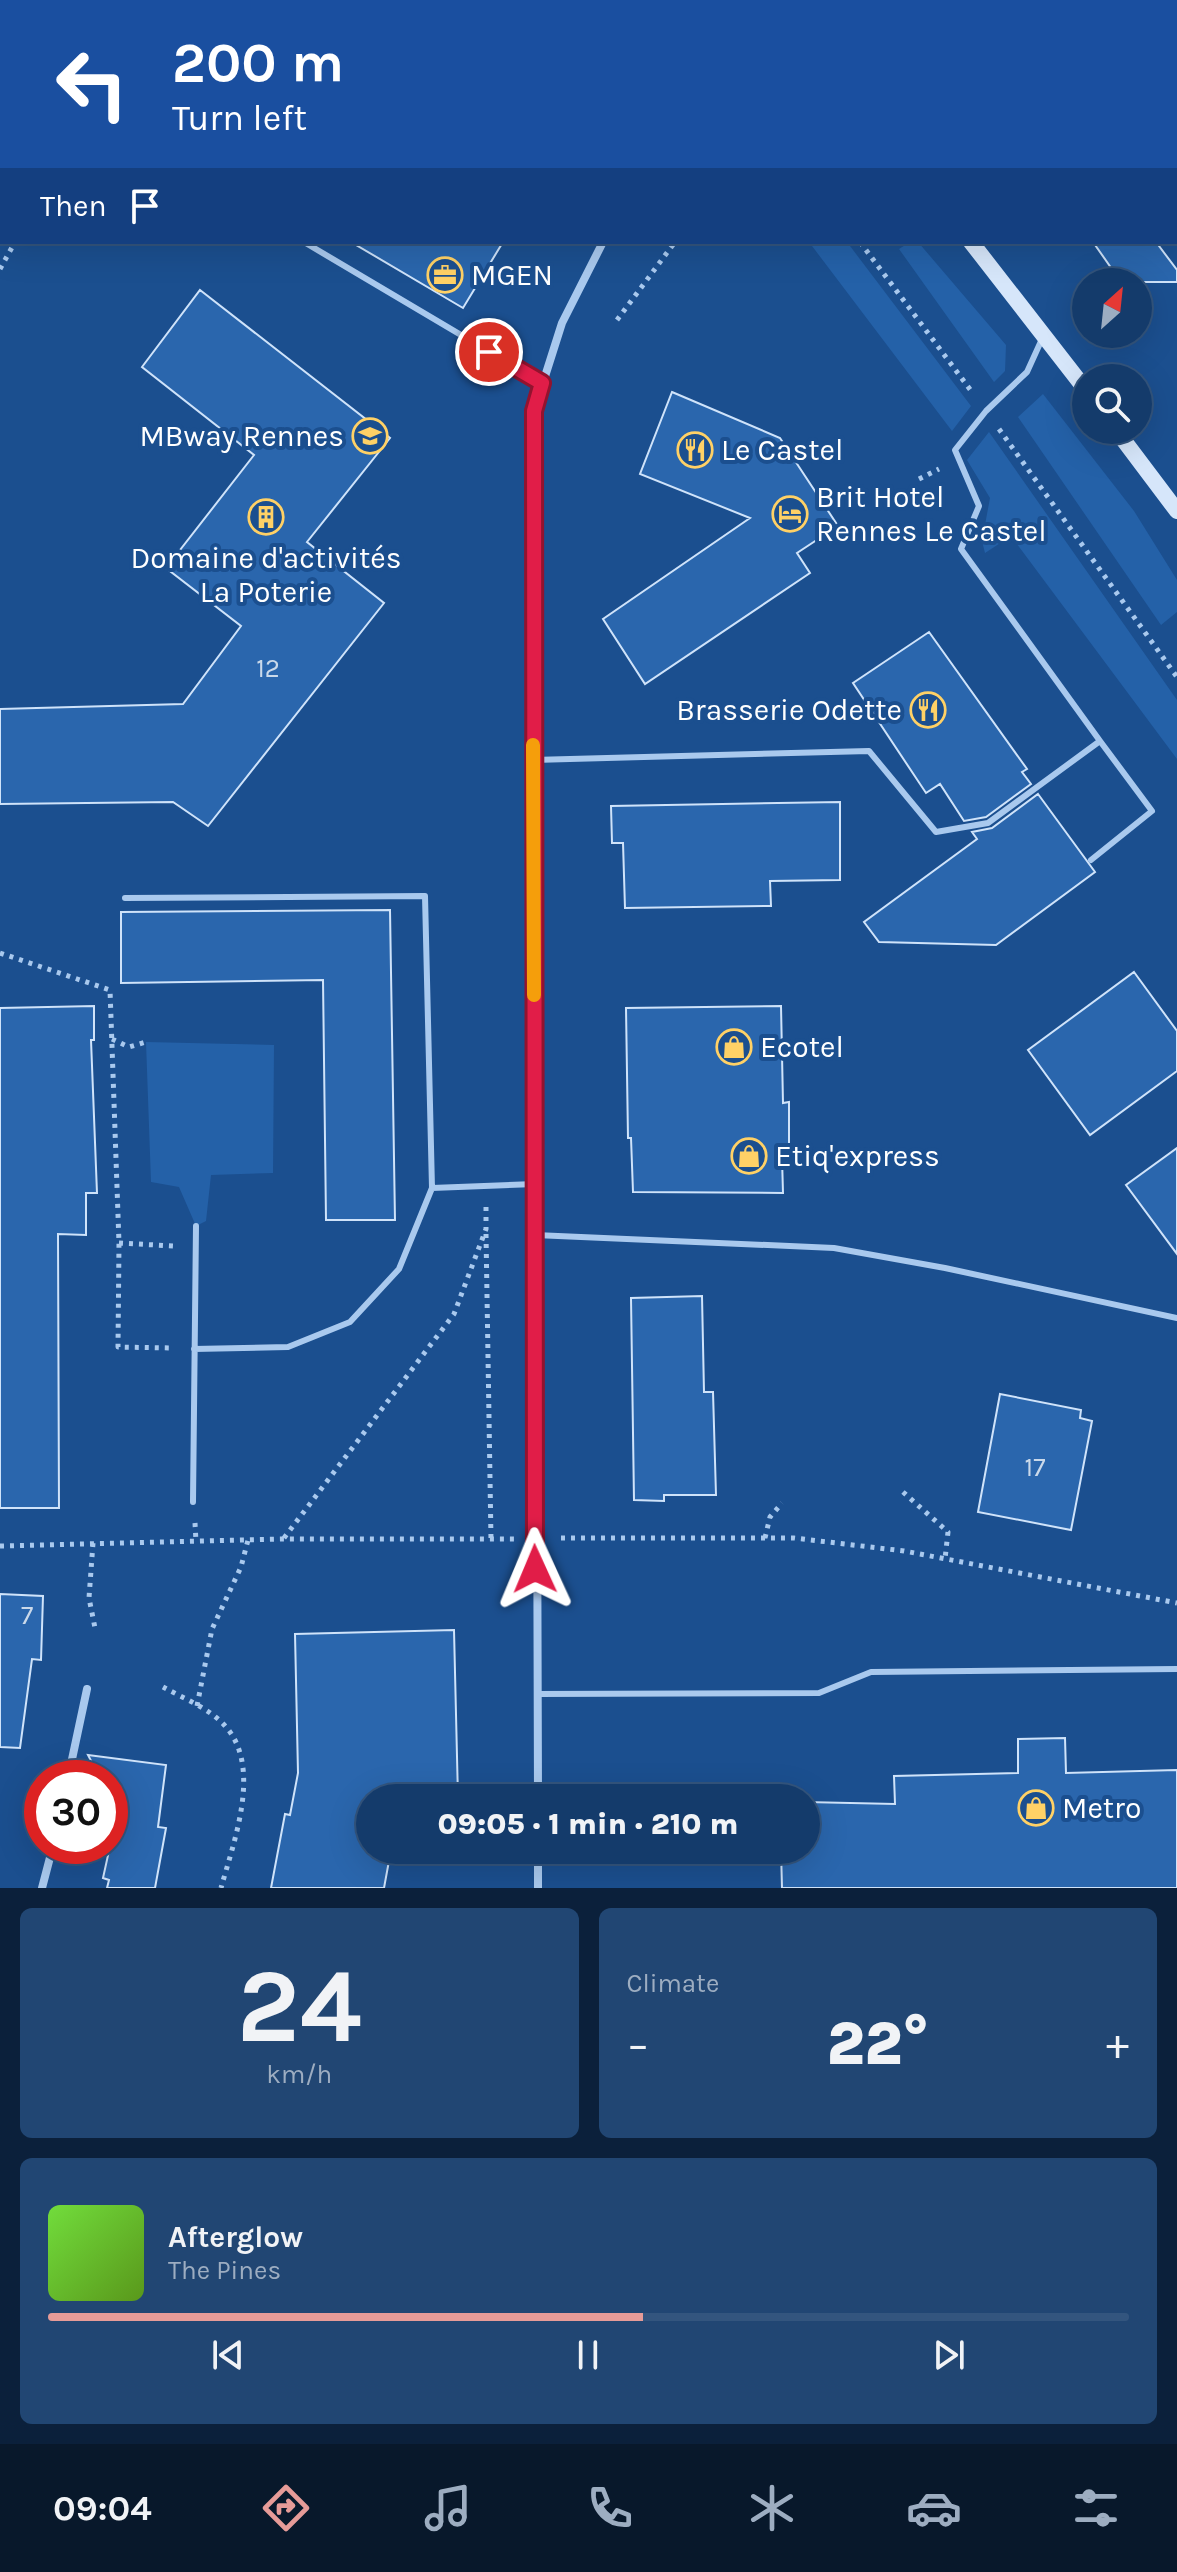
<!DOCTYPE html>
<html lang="en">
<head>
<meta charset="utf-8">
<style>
  :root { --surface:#143b6b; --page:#214673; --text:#f1f3f6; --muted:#9dadc1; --line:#33557e; --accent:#e69b98 }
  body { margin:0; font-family:Karla,sans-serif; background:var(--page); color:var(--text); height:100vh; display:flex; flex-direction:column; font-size:30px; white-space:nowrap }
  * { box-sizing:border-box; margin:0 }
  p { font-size:26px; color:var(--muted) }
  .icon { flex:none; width:44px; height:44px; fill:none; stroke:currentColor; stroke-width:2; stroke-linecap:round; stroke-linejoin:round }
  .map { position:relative; height:1888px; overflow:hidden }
  .side { display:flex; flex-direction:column; gap:20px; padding:20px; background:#0b203b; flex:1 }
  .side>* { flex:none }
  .banner { position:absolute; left:0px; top:0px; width:1178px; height:244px; box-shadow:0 8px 32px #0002,0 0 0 2px var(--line); background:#1a4fa0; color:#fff; overflow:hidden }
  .needle { width:52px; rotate:27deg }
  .fabs { position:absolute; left:1072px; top:268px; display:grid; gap:16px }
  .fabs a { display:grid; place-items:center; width:80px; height:80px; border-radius:50%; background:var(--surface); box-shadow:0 8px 32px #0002,0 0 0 2px var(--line); font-size:40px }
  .speed { position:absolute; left:24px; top:1760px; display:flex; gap:16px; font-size:40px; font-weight:700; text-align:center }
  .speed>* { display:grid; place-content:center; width:104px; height:104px; border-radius:50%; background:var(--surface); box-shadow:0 8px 32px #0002,0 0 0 2px var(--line); line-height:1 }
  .speed .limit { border:12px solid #d22; background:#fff; color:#111 }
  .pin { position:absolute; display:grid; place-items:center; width:68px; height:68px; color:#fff; margin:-34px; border:4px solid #fff; border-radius:50%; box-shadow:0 2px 8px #0007 }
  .me { position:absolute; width:88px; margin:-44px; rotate:359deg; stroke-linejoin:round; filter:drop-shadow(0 0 6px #0008) }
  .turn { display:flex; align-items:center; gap:28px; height:168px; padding:0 40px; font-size:36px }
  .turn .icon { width:104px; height:104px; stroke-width:2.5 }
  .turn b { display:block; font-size:56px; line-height:68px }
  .then { display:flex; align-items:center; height:76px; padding:0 40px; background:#0003; gap:16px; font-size:30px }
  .big { font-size:60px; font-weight:800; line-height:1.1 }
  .side .tile { flex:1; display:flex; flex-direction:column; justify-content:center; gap:12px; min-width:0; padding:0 28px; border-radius:12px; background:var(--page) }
  .side .dial { align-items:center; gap:0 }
  .dial b { font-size:104px; line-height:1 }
  .song { display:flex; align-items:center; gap:24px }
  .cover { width:96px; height:96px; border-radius:12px; background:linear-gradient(135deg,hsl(100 70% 55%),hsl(90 70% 35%)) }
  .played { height:8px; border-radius:4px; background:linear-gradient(90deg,var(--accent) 55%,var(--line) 55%) }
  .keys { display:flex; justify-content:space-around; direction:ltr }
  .heat { display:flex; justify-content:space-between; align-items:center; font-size:44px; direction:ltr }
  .side .tiles { flex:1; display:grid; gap:20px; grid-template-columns:1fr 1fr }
  .tile:last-child { grid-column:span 2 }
  .trip { position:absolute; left:356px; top:1784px; width:464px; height:80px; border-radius:40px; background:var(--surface); box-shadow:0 8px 32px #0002,0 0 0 2px var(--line); font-weight:800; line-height:80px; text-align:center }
  .menu { display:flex; height:128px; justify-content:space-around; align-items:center; background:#08182b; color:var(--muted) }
  .menu .icon { width:56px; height:56px }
  .menu .selected { color:var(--accent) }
  .menu b { font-size:36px; color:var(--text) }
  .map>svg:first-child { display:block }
  .green { fill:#2461a8 }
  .building { fill:#2a66ad; stroke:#cfe3fa; stroke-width:2 }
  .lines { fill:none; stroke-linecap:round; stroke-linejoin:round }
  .path { stroke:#a9c9ee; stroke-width:5; stroke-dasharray:4 6; stroke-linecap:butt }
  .lane { stroke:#a9c9ee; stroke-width:6 }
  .street { stroke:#a9c9ee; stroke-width:8 }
  .secondary { stroke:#d6e6fa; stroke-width:16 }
  .route-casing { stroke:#92132f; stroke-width:20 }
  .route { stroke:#e11d48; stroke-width:14 }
  .slow { stroke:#f59e0b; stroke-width:14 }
  .labels { text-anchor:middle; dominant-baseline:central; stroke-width:8; stroke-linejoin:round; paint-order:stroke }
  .number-label { font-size:26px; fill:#cad9ea }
  .poi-label { font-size:30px; fill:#fff; stroke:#1b4f8f; text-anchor:start }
</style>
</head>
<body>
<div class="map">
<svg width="1177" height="1888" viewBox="0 0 1177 1888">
  <rect width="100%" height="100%" fill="#1b4f8f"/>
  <path class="green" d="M0 0H45L2 2 0 91Z
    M809 242H847L971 406 952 431Z
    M910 242H918L1006 345 1005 371 994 382 899 249Z
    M1043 394 1134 511 1177 580V612L1161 625 1018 417Z
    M989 432 1177 700V759L1011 536 985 553 982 541 990 498 967 460Z
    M146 1042 274 1045 273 1173 211 1175 206 1221 196 1226 179 1187 151 1182Z"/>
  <path class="building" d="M351 242H503L463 308Z
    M1093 242H1156L1177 270V282H1121Z
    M200 290 390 438 307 542 384 603 208 826 173 802 0 804V709L183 704 241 626 166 568 254 455 142 367Z
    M672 392 780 438 838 526 797 553 810 573 645 684 603 619 750 518 640 474Z
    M929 632 1027 769 1022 772 1031 784 986 817 964 821 940 784 926 793 853 683Z
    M1038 794 1095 872 996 945 879 942 864 922 977 839 972 832 992 828Z
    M840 802V880L770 881 771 906 625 908 623 843H612L611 806Z
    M390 910 395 1220H326L323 980 121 983V912Z
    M1134 972 1177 1031V1071L1090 1135 1028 1050Z
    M94 1006V1040H91L97 1193H86V1235L58 1234 59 1508H0V1008Z
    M781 1006 783 1103 789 1102V1158H782L783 1193 633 1192 631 1138H628L626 1008Z
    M1177 1148V1254L1126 1185Z
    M702 1296 704 1392H713L716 1495H664V1501L634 1500 631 1298Z
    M1000 1394 1081 1410 1080 1418 1092 1421 1071 1530 978 1512Z
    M0 1594 43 1596 41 1660 32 1659 20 1748 0 1747Z
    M454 1630 458 1798 402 1790 400 1798H370V1850H391L384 1888H271L285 1814 290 1815 298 1773 295 1634Z
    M1065 1738 1066 1773 1177 1770V1888H782L781 1850H806V1802L895 1804 894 1776 1018 1773V1739Z
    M88 1755 166 1765 158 1827 166 1828 155 1888H107L109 1880 103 1878 116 1819 110 1817V1778H100Z"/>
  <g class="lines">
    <path class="path" d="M695 0 696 2
      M903 0 904 2
      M150 2 151 0
      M874 2V0
      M860 242 972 392
      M0 269 15 242
      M617 320 675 242
      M999 429 1177 677
      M919 479 939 469
      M0 953 110 990 119 1243 118 1347 172 1348
      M112 1039 129 1047 146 1042
      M486 1234 491 1540
      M119 1243 174 1246
      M903 1492 948 1532 945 1559
      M195 1523 196 1542
      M284 1538 454 1314 486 1229V1207
      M561 1538H794L904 1551 1177 1603
      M765 1538 770 1517 782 1503
      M93 1543 89 1598 95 1628
      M0 1546 283 1539H515
      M163 1687C183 1698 211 1709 226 1727 262 1768 234 1841 221 1888
      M197 1706 212 1629 241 1567 248 1540"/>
    <path class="lane" d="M304 242 542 383
      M533 760 869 751 936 832 988 823 1100 741 961 549 979 506 955 450 986 411 1027 372 1042 339
      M1091 860 1152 811 1100 741
      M125 898 425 896 432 1188
      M535 1235 834 1248 945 1268 1177 1318
      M194 1349 288 1347 350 1322 399 1269 432 1188 535 1184
      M193 1502 196 1226
      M537 1694 819 1693 871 1672 1177 1669"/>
    <path class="street" d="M779 2 781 0
      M68 1778 87 1689
      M538 1798 534 411 562 323 603 242
      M538 1850V1888
      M42 1888 53 1846"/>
    <path class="secondary" d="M814 0 815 2
      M971 242 1086 390
      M1116 430 1177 511"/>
  </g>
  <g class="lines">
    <defs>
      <path id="route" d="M489 352 542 383 534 411 535 1569"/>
    </defs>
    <use href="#route" class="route-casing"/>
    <use href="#route" class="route"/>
    <path class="slow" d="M533 745 534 995"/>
  </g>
  <defs>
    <symbol id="office-ring" viewBox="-11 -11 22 22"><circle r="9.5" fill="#1b4f8f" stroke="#ffd166" stroke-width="1.5"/><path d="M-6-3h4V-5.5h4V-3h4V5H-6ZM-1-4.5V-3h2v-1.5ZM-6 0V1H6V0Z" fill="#ffd166"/></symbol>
    <symbol id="university-ring" viewBox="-11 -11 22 22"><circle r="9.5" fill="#1b4f8f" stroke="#ffd166" stroke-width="1.5"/><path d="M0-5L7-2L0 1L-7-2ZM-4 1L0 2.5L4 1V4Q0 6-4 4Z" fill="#ffd166"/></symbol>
    <symbol id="restaurant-ring" viewBox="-11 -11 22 22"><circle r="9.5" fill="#1b4f8f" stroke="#ffd166" stroke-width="1.5"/><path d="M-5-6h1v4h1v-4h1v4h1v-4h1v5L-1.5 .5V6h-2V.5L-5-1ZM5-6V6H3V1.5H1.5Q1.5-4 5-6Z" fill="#ffd166"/></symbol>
    <symbol id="hotel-ring" viewBox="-11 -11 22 22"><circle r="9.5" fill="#1b4f8f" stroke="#ffd166" stroke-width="1.5"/><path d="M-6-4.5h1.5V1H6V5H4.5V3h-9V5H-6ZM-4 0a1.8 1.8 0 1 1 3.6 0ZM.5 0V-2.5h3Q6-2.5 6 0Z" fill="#ffd166"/></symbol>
    <symbol id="building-ring" viewBox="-11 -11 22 22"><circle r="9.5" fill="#1b4f8f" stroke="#ffd166" stroke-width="1.5"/><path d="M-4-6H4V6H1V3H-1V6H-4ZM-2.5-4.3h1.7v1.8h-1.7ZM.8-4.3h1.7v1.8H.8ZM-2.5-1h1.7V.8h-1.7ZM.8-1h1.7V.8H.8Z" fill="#ffd166"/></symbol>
    <symbol id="shop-ring" viewBox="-11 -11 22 22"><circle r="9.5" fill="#1b4f8f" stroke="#ffd166" stroke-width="1.5"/><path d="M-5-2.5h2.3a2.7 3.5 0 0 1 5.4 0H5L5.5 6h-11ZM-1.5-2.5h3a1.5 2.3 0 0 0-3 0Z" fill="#ffd166"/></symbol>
  </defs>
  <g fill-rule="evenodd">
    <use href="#office-ring" x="425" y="255" width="40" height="40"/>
    <use href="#university-ring" x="350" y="416" width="40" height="40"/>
    <use href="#restaurant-ring" x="675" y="430" width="40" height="40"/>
    <use href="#hotel-ring" x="770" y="494" width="40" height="40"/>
    <use href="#building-ring" x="246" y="497" width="40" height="40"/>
    <use href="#restaurant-ring" x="908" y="690" width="40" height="40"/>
    <use href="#shop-ring" x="714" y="1027" width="40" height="40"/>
    <use href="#shop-ring" x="729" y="1136" width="40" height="40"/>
    <use href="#shop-ring" x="1016" y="1788" width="40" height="40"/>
  </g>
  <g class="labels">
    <g class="number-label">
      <text x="268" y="668">12</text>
      <text x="1035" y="1467">17</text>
      <text x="27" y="1615">7</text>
    </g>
    <g class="poi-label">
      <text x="471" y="275">MGEN</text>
      <text x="344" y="436" text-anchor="end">MBway Rennes</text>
      <text x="721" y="450">Le Castel</text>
      <text x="816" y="497">Brit Hotel<tspan x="816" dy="34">Rennes Le Castel</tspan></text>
      <text x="266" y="558" text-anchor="middle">Domaine d'activités<tspan x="266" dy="34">La Poterie</tspan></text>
      <text x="902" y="710" text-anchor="end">Brasserie Odette</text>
      <text x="760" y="1047">Ecotel</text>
      <text x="775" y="1156">Etiq'express</text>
      <text x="1062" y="1808">Metro</text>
    </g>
  </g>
</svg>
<div class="fabs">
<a><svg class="needle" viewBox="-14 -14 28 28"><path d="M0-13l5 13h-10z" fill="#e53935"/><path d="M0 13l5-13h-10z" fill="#9dadc1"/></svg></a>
<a><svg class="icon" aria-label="search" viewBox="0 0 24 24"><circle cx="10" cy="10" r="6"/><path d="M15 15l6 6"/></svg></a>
</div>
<div class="speed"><div class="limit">30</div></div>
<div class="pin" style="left:489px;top:352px;background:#d93025"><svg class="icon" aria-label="arrive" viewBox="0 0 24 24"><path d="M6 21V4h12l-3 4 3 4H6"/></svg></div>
<svg class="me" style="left:535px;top:1569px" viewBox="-20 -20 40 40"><path d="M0-17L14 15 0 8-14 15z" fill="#e11d48" stroke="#fff" stroke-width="4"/></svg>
<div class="trip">09:05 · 1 min · 210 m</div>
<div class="banner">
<div class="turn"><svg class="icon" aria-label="left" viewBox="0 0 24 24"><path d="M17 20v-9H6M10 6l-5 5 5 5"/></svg><div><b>200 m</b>Turn left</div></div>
<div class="then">Then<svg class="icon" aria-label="arrive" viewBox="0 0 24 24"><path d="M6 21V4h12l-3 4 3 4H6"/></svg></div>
</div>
</div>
<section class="side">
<div class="tiles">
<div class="tile dial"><b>24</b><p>km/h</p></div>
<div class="tile"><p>Climate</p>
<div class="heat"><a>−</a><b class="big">22°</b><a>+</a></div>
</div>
<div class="tile">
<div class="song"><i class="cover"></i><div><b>Afterglow</b><p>The Pines</p></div></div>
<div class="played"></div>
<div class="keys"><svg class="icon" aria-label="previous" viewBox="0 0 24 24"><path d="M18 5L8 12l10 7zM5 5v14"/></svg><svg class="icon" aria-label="pause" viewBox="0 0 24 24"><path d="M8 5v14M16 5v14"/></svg><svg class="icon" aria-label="next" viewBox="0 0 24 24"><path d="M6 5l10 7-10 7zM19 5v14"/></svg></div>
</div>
</div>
</section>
<nav class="menu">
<b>09:04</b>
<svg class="icon selected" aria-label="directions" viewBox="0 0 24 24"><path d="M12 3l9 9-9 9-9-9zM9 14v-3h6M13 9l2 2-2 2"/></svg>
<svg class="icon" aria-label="music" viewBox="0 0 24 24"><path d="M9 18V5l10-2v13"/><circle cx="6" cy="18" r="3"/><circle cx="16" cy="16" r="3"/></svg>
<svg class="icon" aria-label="phone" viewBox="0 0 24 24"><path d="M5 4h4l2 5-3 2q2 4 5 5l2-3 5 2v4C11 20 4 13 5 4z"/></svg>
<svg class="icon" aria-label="climate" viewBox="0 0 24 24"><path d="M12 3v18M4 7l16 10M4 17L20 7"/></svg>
<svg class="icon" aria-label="car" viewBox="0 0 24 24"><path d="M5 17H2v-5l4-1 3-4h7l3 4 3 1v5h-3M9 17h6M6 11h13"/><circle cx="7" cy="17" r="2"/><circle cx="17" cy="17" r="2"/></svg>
<svg class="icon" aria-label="filters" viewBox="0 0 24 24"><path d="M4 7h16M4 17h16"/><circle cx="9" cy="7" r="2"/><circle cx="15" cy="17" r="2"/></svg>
</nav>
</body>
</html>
